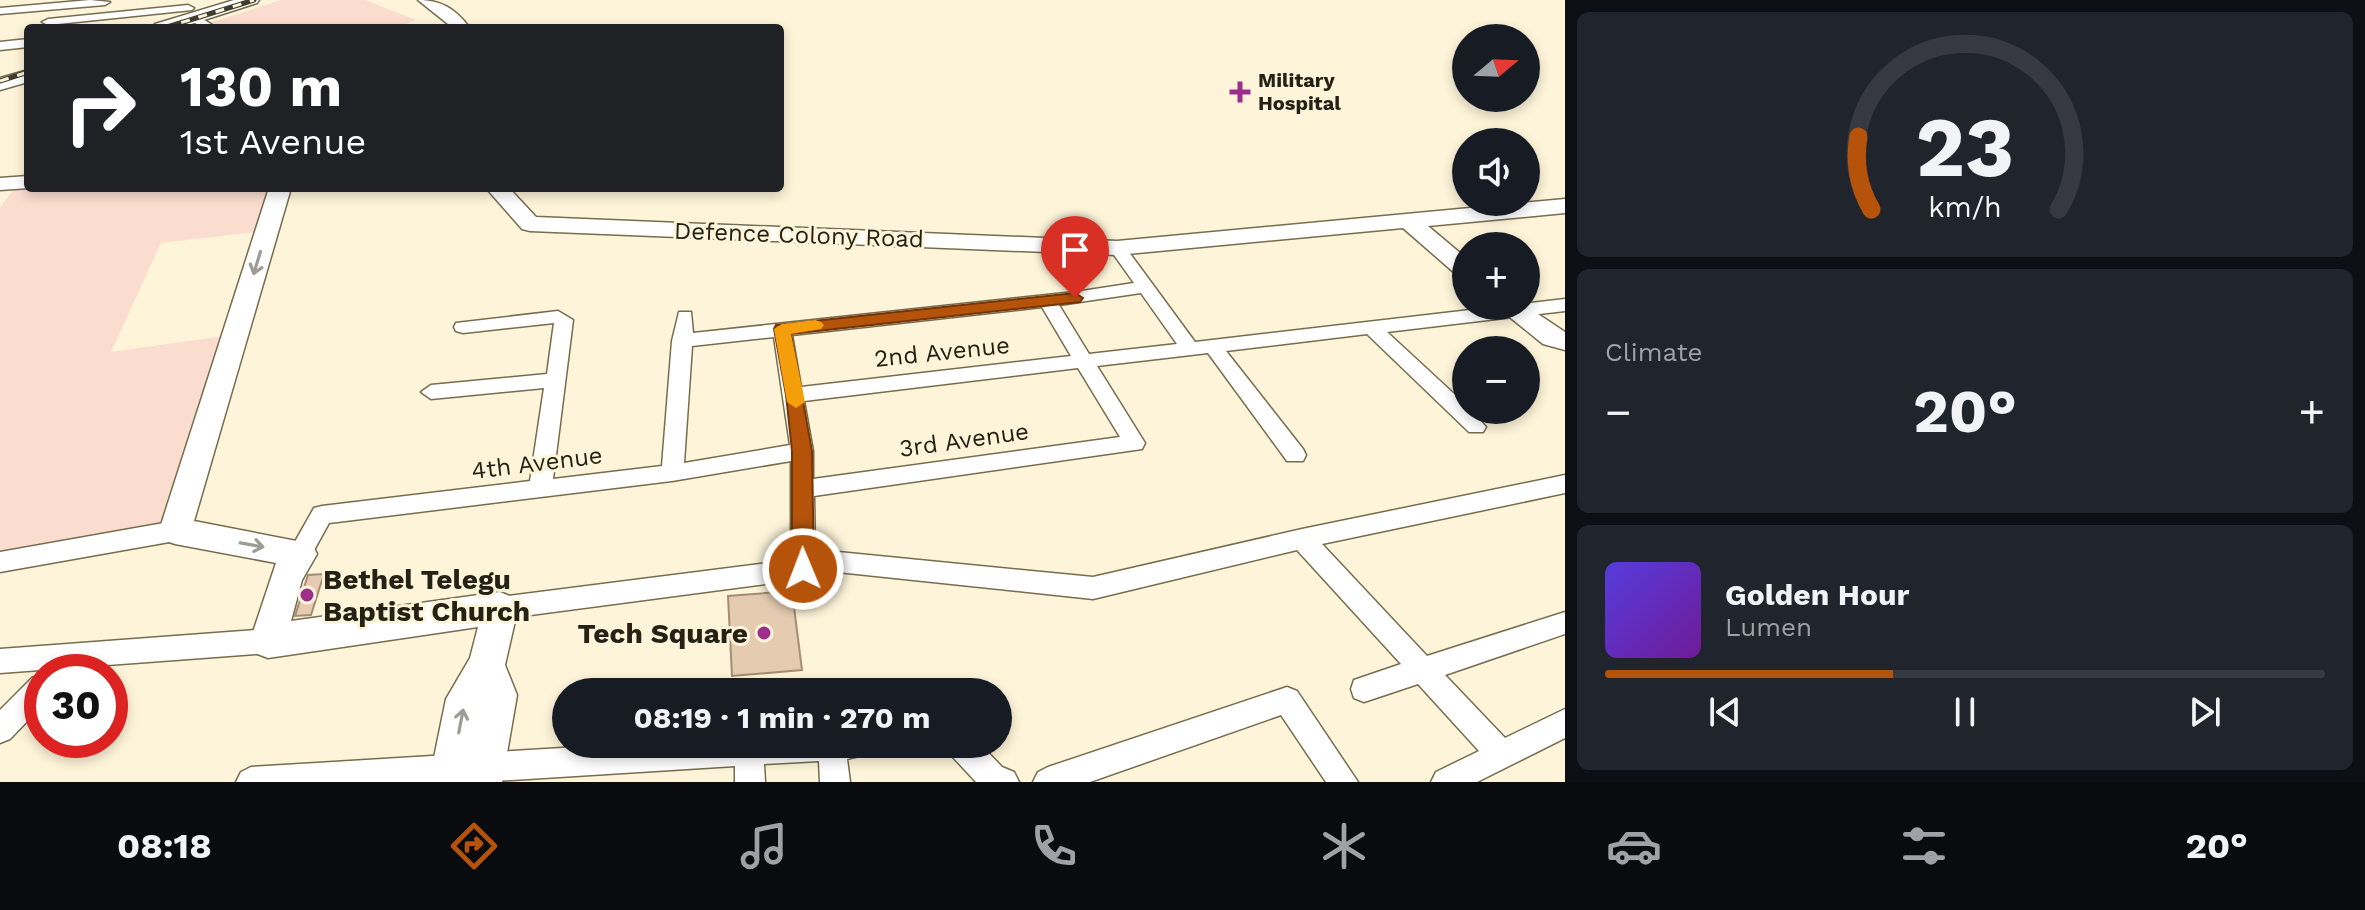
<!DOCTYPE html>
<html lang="en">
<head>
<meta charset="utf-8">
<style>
  :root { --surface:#171b24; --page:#20242c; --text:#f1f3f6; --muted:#9ea1a6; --line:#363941; --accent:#b45309 }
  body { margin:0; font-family:"Work Sans",sans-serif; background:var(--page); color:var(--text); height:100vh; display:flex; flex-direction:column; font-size:30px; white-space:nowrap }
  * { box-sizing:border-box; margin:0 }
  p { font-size:26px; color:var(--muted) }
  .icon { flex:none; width:44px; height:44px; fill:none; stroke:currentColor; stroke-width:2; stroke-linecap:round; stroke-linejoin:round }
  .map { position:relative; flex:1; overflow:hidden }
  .details { display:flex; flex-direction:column; gap:12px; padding:12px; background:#0d0f14; width:800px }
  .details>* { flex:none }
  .top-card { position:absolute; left:24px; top:24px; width:760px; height:168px; border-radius:8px; box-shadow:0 4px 12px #0003; background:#202124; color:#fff; overflow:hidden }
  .needle { width:52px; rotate:71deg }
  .tools { position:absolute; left:1452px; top:24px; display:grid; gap:16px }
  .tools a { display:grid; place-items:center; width:88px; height:88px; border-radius:50%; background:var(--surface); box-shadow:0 4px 12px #0003; font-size:40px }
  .speed { position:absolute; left:24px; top:654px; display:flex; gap:16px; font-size:40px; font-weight:700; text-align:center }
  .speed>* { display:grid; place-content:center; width:104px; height:104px; border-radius:50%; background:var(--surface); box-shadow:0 4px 12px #0003; line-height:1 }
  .speed .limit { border:12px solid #d22; background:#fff; color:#111 }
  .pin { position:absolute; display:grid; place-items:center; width:68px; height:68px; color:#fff; margin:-82px -34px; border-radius:50% 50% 50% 0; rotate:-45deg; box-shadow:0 0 8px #0007 }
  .pin .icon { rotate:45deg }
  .me { position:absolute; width:88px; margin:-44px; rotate:359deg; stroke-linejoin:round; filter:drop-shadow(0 0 6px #0008) }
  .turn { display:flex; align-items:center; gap:28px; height:168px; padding:0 24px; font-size:36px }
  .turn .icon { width:104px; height:104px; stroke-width:2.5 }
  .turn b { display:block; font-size:56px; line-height:68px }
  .big { font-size:60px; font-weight:700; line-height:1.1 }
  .details .widget { flex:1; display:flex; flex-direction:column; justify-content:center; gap:12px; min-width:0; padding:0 28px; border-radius:12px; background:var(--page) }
  .details .dial { align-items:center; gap:0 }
  .dial svg { height:208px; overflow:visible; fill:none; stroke:var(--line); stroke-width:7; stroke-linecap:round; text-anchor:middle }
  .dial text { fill:var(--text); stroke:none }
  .song { display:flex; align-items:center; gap:24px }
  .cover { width:96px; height:96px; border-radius:12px; background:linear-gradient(135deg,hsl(250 70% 55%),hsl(280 70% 35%)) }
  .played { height:8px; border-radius:4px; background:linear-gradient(90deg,var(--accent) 40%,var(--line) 40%) }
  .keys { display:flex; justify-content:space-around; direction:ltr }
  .heat { display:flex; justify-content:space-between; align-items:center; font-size:44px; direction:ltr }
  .trip { position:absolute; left:552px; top:678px; width:460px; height:80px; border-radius:40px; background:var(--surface); box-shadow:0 4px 12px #0003; font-weight:700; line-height:80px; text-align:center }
  .tab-bar { display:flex; height:128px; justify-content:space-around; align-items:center; background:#090b0e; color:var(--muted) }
  .tab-bar .icon { width:56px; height:56px }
  .tab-bar .selected { color:var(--accent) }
  .tab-bar b { font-size:36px; color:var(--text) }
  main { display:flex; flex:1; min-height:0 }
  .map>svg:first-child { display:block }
  .green { fill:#fbddcf }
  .building { fill:#e5ccb1; stroke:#a58d74; stroke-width:2 }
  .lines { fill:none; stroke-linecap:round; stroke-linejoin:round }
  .street-casing { stroke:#766c4e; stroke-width:3 }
  .secondary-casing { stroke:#766c4e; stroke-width:3 }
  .primary-casing { stroke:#766c4e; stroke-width:3 }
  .street { fill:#fff; fill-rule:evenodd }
  .secondary { fill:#fff; fill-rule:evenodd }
  .primary { fill:#fff; fill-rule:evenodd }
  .rail-casing { stroke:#413d2e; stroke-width:5 }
  .rail { stroke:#fdf4d9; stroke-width:3; stroke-dasharray:9; stroke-linecap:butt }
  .oneway { stroke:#9d9b95 }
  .route { fill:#b45309; stroke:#753606; stroke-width:2 }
  .slow { fill:#f59e0b }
  .poi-dot { fill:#9e2e8c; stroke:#fdf4d9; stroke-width:3 }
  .labels { text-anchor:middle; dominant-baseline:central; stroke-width:6; stroke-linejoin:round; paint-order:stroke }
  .far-poi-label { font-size:20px; font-weight:bold; fill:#252114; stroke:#fdf4d9; text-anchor:start }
  .street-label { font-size:24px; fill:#252114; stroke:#fdf4d9 }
  .near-poi-label { font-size:28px; font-weight:bold; fill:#252114; stroke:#fdf4d9; text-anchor:start }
</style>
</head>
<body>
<main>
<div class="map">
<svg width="1565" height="782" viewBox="0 0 1565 782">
  <rect width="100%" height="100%" fill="#fdf4d9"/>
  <path class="green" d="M281 0H365L416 20 396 28H214L207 24Z
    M15 187 270 188 256 232 161 243 111 352 224 336 162 529 0 558V208Z"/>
  <path class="building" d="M324 574 311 615 295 616 308 575Z
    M792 591 802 670 732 676 728 596Z"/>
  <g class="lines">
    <defs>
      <path id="street" d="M90 0 110 2 105 5 0 14V8Z
        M188 5 194 8 192 10 48 25 42 22 48 19Z
        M190 16H198L217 28H203L190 20Z
        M28 39V47L0 50V42Z
        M1117 243 1123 244 1195 342 1565 299V311L1387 332 1466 405V410H1471L1486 427 1483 432H1469L1367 334 1226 351 1303 449 1306 455 1303 461H1287L1208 353 1097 366 1145 443 1142 449 814 496 815 555 828 551 1093 577 1302 529 1565 475V493L1322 544 1427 656 1565 612V634L1445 675 1505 738 1565 709V738L1477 782H1431L1436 772 1479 751 1418 684 1364 702 1354 698 1351 689 1354 680 1401 664 1297 550 1093 599 828 571 803 579 500 619 491 616 487 608 491 600 500 597 791 560V461L672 481 329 523 308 561 300 564 292 561 288 554 314 508 322 506 530 481 544 388 431 399 421 392 431 385 547 374 554 323 463 333 456 331 454 327 456 323 558 311 573 320 553 479 662 466 672 341 679 312H691L693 333 1075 292 1134 283 1109 248ZM1141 293 1177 344 1089 354 1059 305ZM1042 307 1071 356 801 387 792 335ZM774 337 790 445 684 463 692 346ZM1078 368 1120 437 813 479V451L804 401Z
        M175 521 183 524 187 531 183 538 175 541 0 572V552Z
        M268 629 277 633 281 641 277 649 268 653 0 673V649Z
        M42 674V706L10 739 0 743V710L32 678Z
        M1287 687 1297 691 1358 782H1326L1281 715 1090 782H1033L1038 772 1048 767Z
        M629 744H871L867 754 847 759 850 782H820L819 761 764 764 765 782H735V766L480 782H236L241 772 251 767Z
        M946 744H980L1002 767 1014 772 1019 782H976L950 754Z"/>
      <path id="secondary" d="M418 0C442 0 455 9 470 28H453Z
        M28 176 29 188 0 190V178Z
        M269 188H291L194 521 312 544 317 554 302 580 291 621 500 592 512 597 518 608 505 665 517 695 502 782H429L446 699 470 658 478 627 268 658 255 653 250 641 276 563 175 544 163 540 159 531Z
        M486 188H509L536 217 1117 241 1565 199V213L1428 226 1466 258V277L1457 275 1403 228 1117 255 530 231 522 229Z
        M1496 306H1526L1565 332V350L1543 344Z"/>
      <path id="primary" d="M234 0H259L257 3 179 28H152L155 24Z
        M28 70V82L0 90V78Z"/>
    </defs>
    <use href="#street" class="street-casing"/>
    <use href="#secondary" class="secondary-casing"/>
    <use href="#primary" class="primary-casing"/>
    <use href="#street" class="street"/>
    <use href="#secondary" class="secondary"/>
    <use href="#primary" class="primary"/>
    <defs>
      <path id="rail" d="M164 28 254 0
        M0 81 28 72"/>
    </defs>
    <use href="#rail" class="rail-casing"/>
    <use href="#rail" class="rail"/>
  </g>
  <defs><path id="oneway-shaft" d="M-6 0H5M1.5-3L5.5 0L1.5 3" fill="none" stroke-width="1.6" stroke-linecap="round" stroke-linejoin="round" transform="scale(2)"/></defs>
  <g class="oneway">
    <use href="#oneway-shaft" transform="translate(257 263) rotate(107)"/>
    <use href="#oneway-shaft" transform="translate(252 545) rotate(10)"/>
    <use href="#oneway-shaft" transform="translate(461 721) rotate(-79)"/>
  </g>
  <path class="route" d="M1075 293 1083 298 1080 302 791 334 812 451 814 569 811 575 803 578 795 575 792 569V451L786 395 774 329 776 325Z"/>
  <path class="slow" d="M815 320 821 322 824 325 821 329 791 334 805 402 796 408 787 402 774 329 782 324Z"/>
  <g class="poi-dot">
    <path d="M1236 80h8v8h8v8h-8v8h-8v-8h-8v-8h8z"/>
    <circle cx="307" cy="595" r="8"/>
    <circle cx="764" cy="633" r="8"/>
  </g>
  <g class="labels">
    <g class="far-poi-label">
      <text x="1258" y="80">Military<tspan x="1258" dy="23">Hospital</tspan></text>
    </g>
    <g class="street-label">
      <text transform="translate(799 235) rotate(2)">Defence Colony Road</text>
      <text transform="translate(942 352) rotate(-6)">2nd Avenue</text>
      <text transform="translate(964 440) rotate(-8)">3rd Avenue</text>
      <text transform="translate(537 463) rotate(-7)">4th Avenue</text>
    </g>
    <g class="near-poi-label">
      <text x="323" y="579">Bethel Telegu<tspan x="323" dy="32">Baptist Church</tspan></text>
      <text x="748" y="633" text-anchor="end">Tech Square</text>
    </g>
  </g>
</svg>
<div class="tools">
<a><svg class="needle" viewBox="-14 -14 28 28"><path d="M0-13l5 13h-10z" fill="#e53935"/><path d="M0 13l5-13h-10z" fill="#9ea1a6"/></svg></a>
<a><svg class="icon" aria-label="sound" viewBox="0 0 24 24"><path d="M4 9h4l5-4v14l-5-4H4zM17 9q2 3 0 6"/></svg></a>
<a>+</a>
<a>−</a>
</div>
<div class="speed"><div class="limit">30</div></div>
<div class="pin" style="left:1075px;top:298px;background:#d93025"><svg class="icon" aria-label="arrive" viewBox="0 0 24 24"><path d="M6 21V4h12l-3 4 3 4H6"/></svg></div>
<svg class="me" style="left:803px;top:569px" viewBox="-20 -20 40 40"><circle r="17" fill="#b45309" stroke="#fff" stroke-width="3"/><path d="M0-11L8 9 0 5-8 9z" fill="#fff"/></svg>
<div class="trip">08:19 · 1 min · 270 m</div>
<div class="top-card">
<div class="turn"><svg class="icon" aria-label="right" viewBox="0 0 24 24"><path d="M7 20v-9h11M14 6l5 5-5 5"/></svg><div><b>130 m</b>1st Avenue</div></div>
</div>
</div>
<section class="details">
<div class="widget dial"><svg viewBox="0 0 100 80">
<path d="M14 69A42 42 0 1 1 86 69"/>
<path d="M14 69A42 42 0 0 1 9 41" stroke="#b45309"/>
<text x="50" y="56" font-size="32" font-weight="700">23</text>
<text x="50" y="72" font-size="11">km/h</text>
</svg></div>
<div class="widget"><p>Climate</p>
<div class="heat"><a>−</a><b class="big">20°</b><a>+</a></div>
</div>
<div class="widget">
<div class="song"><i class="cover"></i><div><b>Golden Hour</b><p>Lumen</p></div></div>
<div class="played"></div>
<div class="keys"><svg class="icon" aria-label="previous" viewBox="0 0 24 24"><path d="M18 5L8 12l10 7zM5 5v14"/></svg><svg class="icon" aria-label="pause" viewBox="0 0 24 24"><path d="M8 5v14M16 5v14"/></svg><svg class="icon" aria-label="next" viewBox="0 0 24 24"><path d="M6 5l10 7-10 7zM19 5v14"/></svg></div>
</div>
</section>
</main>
<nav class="tab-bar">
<b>08:18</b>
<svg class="icon selected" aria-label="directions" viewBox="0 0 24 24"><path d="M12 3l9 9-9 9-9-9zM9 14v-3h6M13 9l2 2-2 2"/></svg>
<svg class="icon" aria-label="music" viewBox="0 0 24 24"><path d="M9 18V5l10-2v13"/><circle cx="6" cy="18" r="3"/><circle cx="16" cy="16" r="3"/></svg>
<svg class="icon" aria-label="phone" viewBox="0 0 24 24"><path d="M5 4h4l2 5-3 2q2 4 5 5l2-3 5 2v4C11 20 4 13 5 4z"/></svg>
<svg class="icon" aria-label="climate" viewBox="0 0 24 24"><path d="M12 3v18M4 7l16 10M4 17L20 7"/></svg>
<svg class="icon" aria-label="car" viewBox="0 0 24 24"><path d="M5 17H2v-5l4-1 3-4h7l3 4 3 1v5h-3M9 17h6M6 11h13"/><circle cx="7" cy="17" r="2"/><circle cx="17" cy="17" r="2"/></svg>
<svg class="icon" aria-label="filters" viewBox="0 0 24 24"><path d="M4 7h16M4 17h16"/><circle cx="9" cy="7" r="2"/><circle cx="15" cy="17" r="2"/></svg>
<b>20°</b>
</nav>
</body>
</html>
